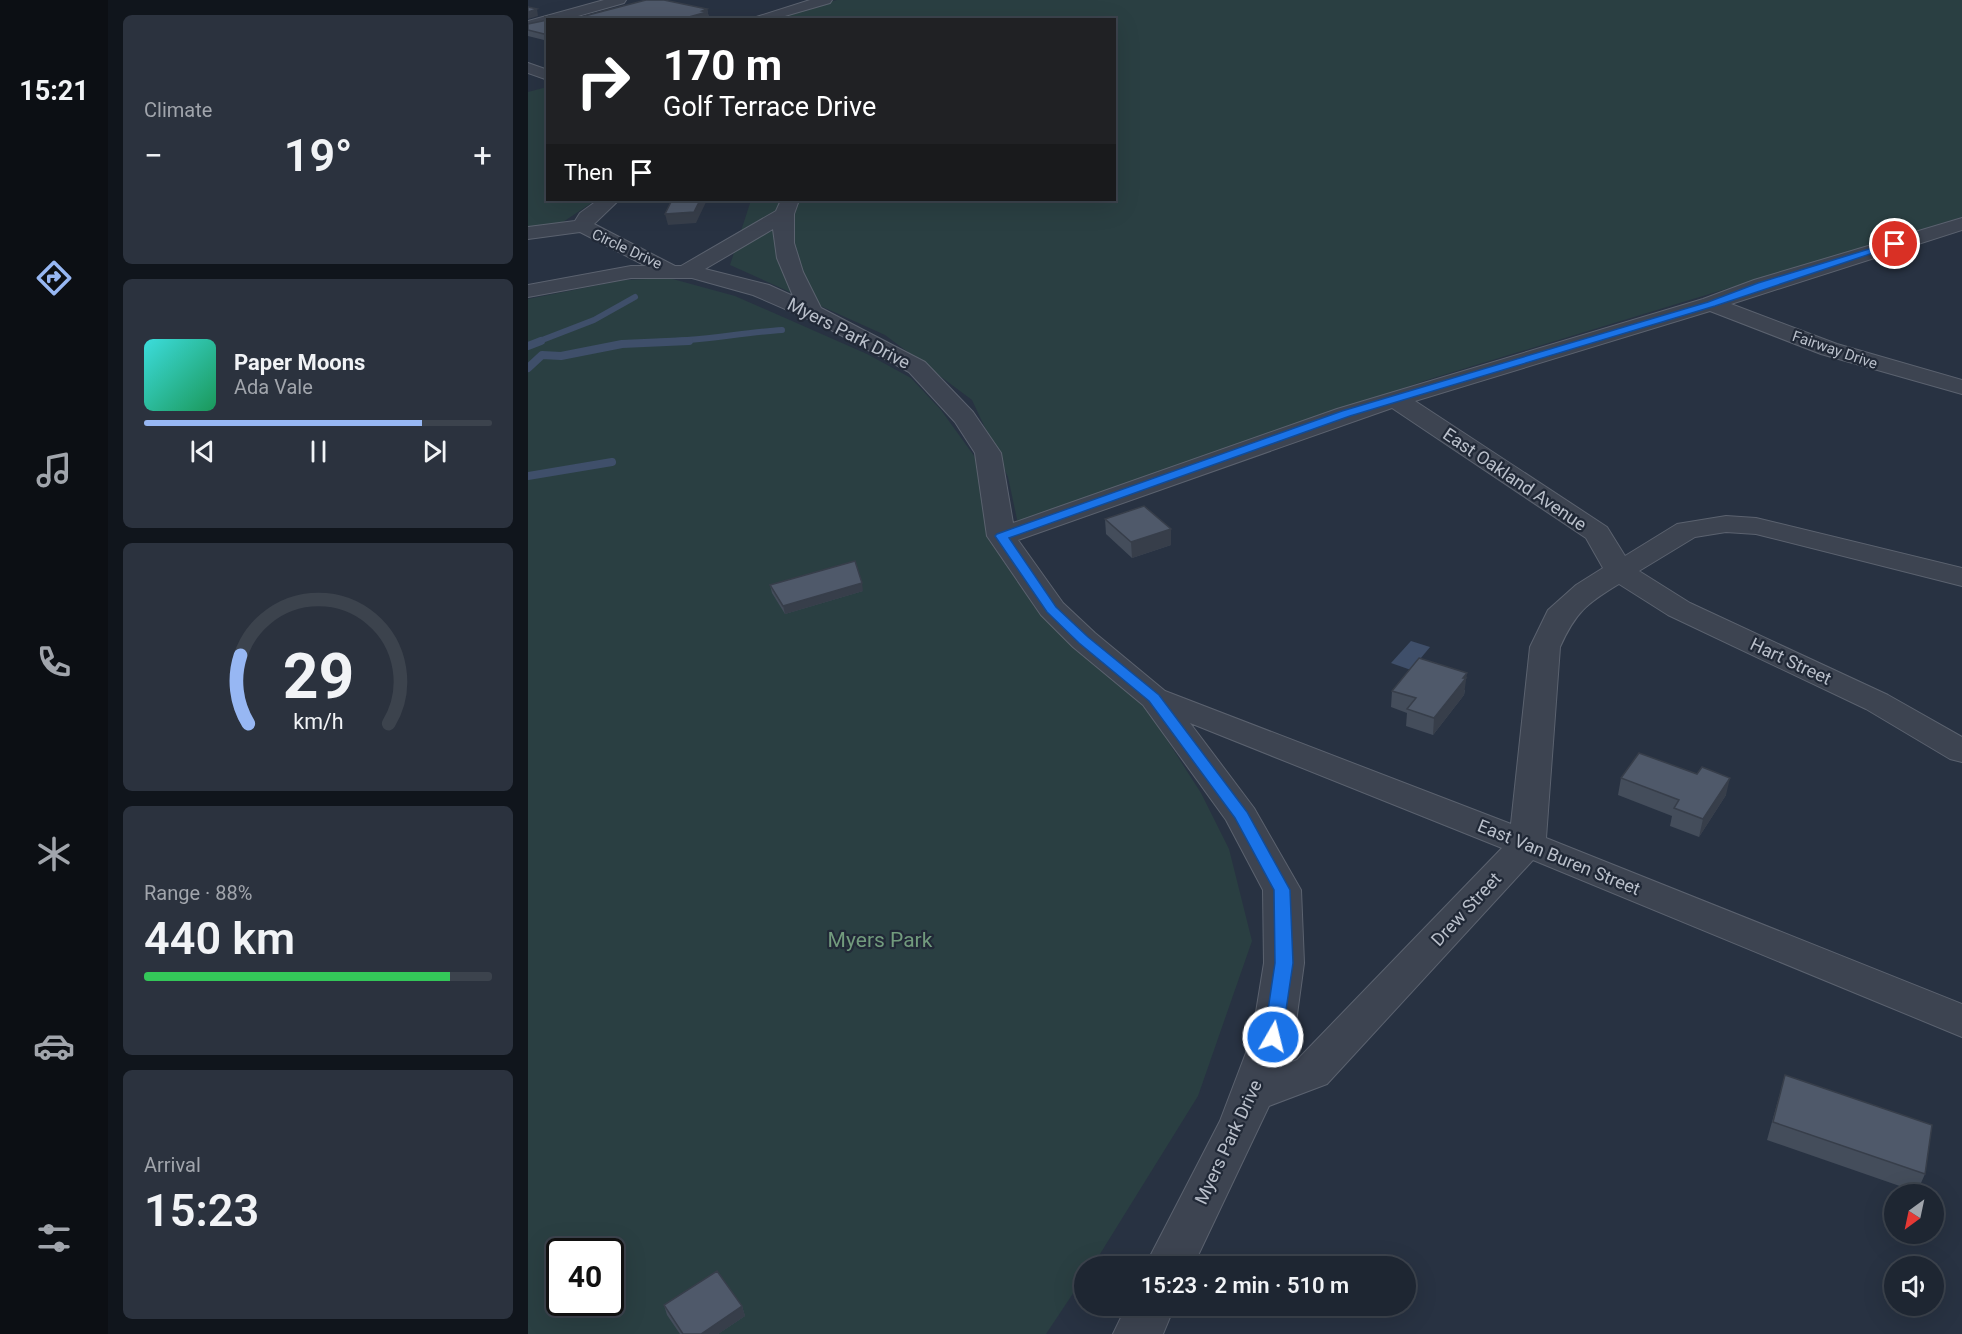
<!DOCTYPE html>
<html lang="en">
<head>
<meta charset="utf-8">
<style>
  :root { --surface:#1e2632; --page:#2b323e; --text:#f1f3f6; --muted:#a1a5ac; --line:#3c434d; --accent:#97b7f3 }
  body { margin:0; font-family:Roboto,sans-serif; background:var(--page); color:var(--text); height:100vh; display:flex; flex-direction:column; font-size:22px; white-space:nowrap }
  * { box-sizing:border-box; margin:0 }
  p { font-size:20px; color:var(--muted) }
  .icon { flex:none; width:33px; height:33px; fill:none; stroke:currentColor; stroke-width:2; stroke-linecap:round; stroke-linejoin:round }
  .map { position:relative; flex:1; overflow:hidden }
  .sheet { display:flex; flex-direction:column; gap:15px; padding:15px; background:#10151c; width:420px }
  .sheet>* { flex:none }
  .banner { position:absolute; left:18px; top:18px; width:570px; height:183px; border-radius:0px; box-shadow:0 6px 24px #0002,0 0 0 2px var(--line); background:#202124; color:#fff; overflow:hidden }
  .needle { width:39px; rotate:213deg }
  .controls { position:absolute; left:1356px; top:1184px; display:grid; gap:12px }
  .controls a { display:grid; place-items:center; width:60px; height:60px; border-radius:50%; background:var(--surface); box-shadow:0 6px 24px #0002,0 0 0 2px var(--line); font-size:30px }
  .speed { position:absolute; left:18px; top:1238px; display:flex; gap:12px; font-size:30px; font-weight:700; text-align:center }
  .speed>* { display:grid; place-content:center; width:78px; height:78px; border-radius:50%; background:var(--surface); box-shadow:0 6px 24px #0002,0 0 0 2px var(--line); line-height:1 }
  .speed .limit { border:3px solid #111; border-radius:9px; background:#fff; color:#111 }
  .pin { position:absolute; display:grid; place-items:center; width:51px; height:51px; color:#fff; margin:-26px; border:3px solid #fff; border-radius:50%; box-shadow:0 2px 6px #0007 }
  .me { position:absolute; width:66px; margin:-33px; rotate:8deg; stroke-linejoin:round; filter:drop-shadow(0 0 4px #0008) }
  .turn { display:flex; align-items:center; gap:21px; height:126px; padding:0 18px; font-size:27px }
  .turn .icon { width:78px; height:78px; stroke-width:2.5 }
  .turn b { display:block; font-size:42px; line-height:51px }
  .then { display:flex; align-items:center; height:57px; padding:0 18px; background:#0003; gap:12px; font-size:22px }
  .big { font-size:45px; font-weight:600; line-height:1.1 }
  .sheet .card { flex:1; display:flex; flex-direction:column; justify-content:center; gap:9px; min-width:0; padding:0 21px; border-radius:9px; background:var(--page) }
  .sheet .dial { align-items:center; gap:0 }
  .dial svg { height:156px; overflow:visible; fill:none; stroke:var(--line); stroke-width:7; stroke-linecap:round; text-anchor:middle }
  .dial text { fill:var(--text); stroke:none }
  .song { display:flex; align-items:center; gap:18px }
  .cover { width:72px; height:72px; border-radius:9px; background:linear-gradient(135deg,hsl(180 70% 55%),hsl(150 70% 35%)) }
  .played { height:6px; border-radius:3px; background:linear-gradient(90deg,var(--accent) 80%,var(--line) 80%) }
  .keys { display:flex; justify-content:space-around; direction:ltr }
  .heat { display:flex; justify-content:space-between; align-items:center; font-size:33px; direction:ltr }
  .charge { height:9px; border-radius:4px; background:linear-gradient(90deg,#34c759 88%,var(--line) 0) }
  .trip { position:absolute; left:546px; top:1256px; width:342px; height:60px; border-radius:30px; background:var(--surface); box-shadow:0 6px 24px #0002,0 0 0 2px var(--line); font-weight:600; line-height:60px; text-align:center }
  main { display:flex; flex:1; min-height:0 }
  .tab-bar { display:flex; flex-direction:column; width:108px; justify-content:space-around; align-items:center; background:#0c0f14; color:var(--muted) }
  .tab-bar .icon { width:42px; height:42px }
  .tab-bar .current { color:var(--accent) }
  .tab-bar b { font-size:27px; color:var(--text) }
  .map>svg:first-child { display:block }
  .green { fill:#2a3f42; fill-rule:evenodd }
  .water { fill:#3f4f6a }
  .lines { fill:none; stroke-linecap:round; stroke-linejoin:round }
  .stream-far1 { stroke:#3f4f6a; stroke-width:6 }
  .stream { stroke:#3f4f6a; stroke-width:8 }
  .minor-casing { stroke:#5b626f; stroke-width:2 }
  .minor { fill:#3d4451; fill-rule:evenodd }
  .wall { fill:#444d5b }
  .shaded-wall { fill:#373e4a }
  .building { fill:#4f596a; stroke:#373e4a; stroke-width:1.5 }
  .route { fill:#1a73e8; stroke:#114b97; stroke-width:1.5 }
  .labels { text-anchor:middle; dominant-baseline:central; stroke-width:4.5; stroke-linejoin:round; paint-order:stroke }
  .far-street-label { font-size:15px; fill:#bac0cb; stroke:#212937 }
  .street-label { font-size:18px; fill:#bac0cb; stroke:#212937 }
  .near-park-label { font-size:21px; fill:#729b7d; stroke:#212937 }
</style>
</head>
<body>
<main>
<nav class="tab-bar">
<b>15:21</b>
<svg class="icon current" aria-label="directions" viewBox="0 0 24 24"><path d="M12 3l9 9-9 9-9-9zM9 14v-3h6M13 9l2 2-2 2"/></svg>
<svg class="icon" aria-label="music" viewBox="0 0 24 24"><path d="M9 18V5l10-2v13"/><circle cx="6" cy="18" r="3"/><circle cx="16" cy="16" r="3"/></svg>
<svg class="icon" aria-label="phone" viewBox="0 0 24 24"><path d="M5 4h4l2 5-3 2q2 4 5 5l2-3 5 2v4C11 20 4 13 5 4z"/></svg>
<svg class="icon" aria-label="climate" viewBox="0 0 24 24"><path d="M12 3v18M4 7l16 10M4 17L20 7"/></svg>
<svg class="icon" aria-label="car" viewBox="0 0 24 24"><path d="M5 17H2v-5l4-1 3-4h7l3 4 3 1v5h-3M9 17h6M6 11h13"/><circle cx="7" cy="17" r="2"/><circle cx="17" cy="17" r="2"/></svg>
<svg class="icon" aria-label="filters" viewBox="0 0 24 24"><path d="M4 7h16M4 17h16"/><circle cx="9" cy="7" r="2"/><circle cx="15" cy="17" r="2"/></svg>
</nav>
<section class="sheet">
<div class="card"><p>Climate</p>
<div class="heat"><a>−</a><b class="big">19°</b><a>+</a></div>
</div>
<div class="card">
<div class="song"><i class="cover"></i><div><b>Paper Moons</b><p>Ada Vale</p></div></div>
<div class="played"></div>
<div class="keys"><svg class="icon" aria-label="previous" viewBox="0 0 24 24"><path d="M18 5L8 12l10 7zM5 5v14"/></svg><svg class="icon" aria-label="pause" viewBox="0 0 24 24"><path d="M8 5v14M16 5v14"/></svg><svg class="icon" aria-label="next" viewBox="0 0 24 24"><path d="M6 5l10 7-10 7zM19 5v14"/></svg></div>
</div>
<div class="card dial"><svg viewBox="0 0 100 80">
<path d="M14 69A42 42 0 1 1 86 69"/>
<path d="M14 69A42 42 0 0 1 10 34" stroke="#97b7f3"/>
<text x="50" y="56" font-size="32" font-weight="700">29</text>
<text x="50" y="72" font-size="11">km/h</text>
</svg></div>
<div class="card"><p>Range · 88%</p><b class="big">440 km</b><div class="charge"></div></div>
<div class="card"><p>Arrival</p><b class="big">15:23</b></div>
</section>
<div class="map">
<svg width="1434" height="1334" viewBox="0 0 1434 1334">
  <rect width="100%" height="100%" fill="#283242"/>
  <path class="green" d="M309 0H1434V217L899 380 490 524 480 477 444 400 357 335 202 265 223 200H586V20L235 19Z
    M19 87 20 200H68L32 224 0 228V92Z
    M141 278 207 296 339 354 383 378 413 410 452 464 462 522 616 704 673 793 701 849 724 941 670 1096 572 1254 564 1266H556V1277L518 1334H0V299L96 280ZM32 1251H82V1302H32Z"/>
  <path class="water" d="M883 641 902 647 883 670 863 663Z"/>
  <g class="lines">
    <path class="stream-far1" d="M9 342 66 320 107 297
      M128 342C171 341 212 333 254 330"/>
    <path class="stream" d="M0 346 13 341
      M0 368 14 355 33 356 94 344 161 341
      M0 476 84 462"/>
    <defs>
      <path id="minor" d="M76 0H98L96 3 36 20H20V24L0 29V21Z
        M282 0H304L302 3 243 20H219Z
        M0 63 20 70V80L0 73Z
        M70 200H91L66 224 147 266H153L248 211 253 200H271L266 214V243L275 272 293 308 397 362 445 412 473 453 485 523 809 409 1175 299 1226 280 1434 218V230L1203 304 1309 344 1434 380V394L1293 354 1182 311 887 401 1079 527 1097 556 1149 524 1198 516 1228 518 1434 568V586L1228 534 1198 532 1167 537 1111 571 1162 603 1360 695 1434 737V762L1422 759 1338 709 1140 615 1091 584C1058 604 1048 612 1032 647L1018 838 1434 1004V1037L1005 860 799 1084 741 1106 665 1266H617L692 1121 724 1037 736 963 735 890 698 820 615 705 545 647 513 615 459 536 447 453 427 422 381 372 294 325 225 295 164 278H103L0 297V285L103 266H118L52 232 0 239V227L47 221 52 213ZM245 229 249 258 265 296 241 285 177 269ZM864 408 1058 538 1075 568 1048 585 1020 610 1002 647 983 824 637 691 567 633 535 603 490 540ZM662 723 974 848 769 1060 756 1065 766 1037 776 963 773 890 726 808Z
        M599 1305H647L635 1334H585Z"/>
    </defs>
    <use href="#minor" class="minor-casing"/>
    <use href="#minor" class="minor"/>
  </g>
  <path class="wall" d="M118 0H136L179 9 181 18 176 20H20V41L0 36V24L19 20 21 16 49 18Z
    M577 519 643 529V545L604 558 578 534Z
    M242 585 335 591 257 614 244 593Z
    M937 690 936 695 905 735 878 726 879 713 863 707 864 691Z
    M1093 778 1198 795 1171 837 1142 826 1144 816 1090 795Z
    M1257 1075 1397 1174 1389 1192 1239 1140Z
    M136 1305 214 1306 217 1316 190 1334H152L139 1315Z"/>
  <path class="shaded-wall" d="M9 9 10 16 0 19V12Z
    M179 9 181 18 176 20H150Z
    M172 200H179L168 223 140 225 137 214Z
    M643 529V545L604 558 603 542Z
    M334 583 335 591 257 614 255 606Z
    M939 673 936 695 905 735 906 718Z
    M1202 778 1198 795 1171 837 1175 819Z
    M214 1306 217 1316 190 1334H173Z"/>
  <path class="building" d="M118 0H136L179 9 174 11 179 12 150 20H20V35L0 30V24L19 20 21 16 49 18Z
    M0 7 9 9 0 12Z
    M144 200H172L166 212 137 214Z
    M616 506 643 529 603 542 577 519Z
    M327 561 334 583 255 606 242 585Z
    M891 658 939 673 935 678H938L906 718 879 709 888 698 864 691Z
    M1111 753 1169 774 1174 767 1202 778 1175 819 1146 808 1151 800 1093 778Z
    M1257 1075 1404 1125 1397 1174 1245 1122Z
    M189 1271 214 1306 173 1334H155L136 1305Z"/>
  <path class="route" d="M1364 242 1372 244 1187 306 822 416 481 538 528 607 560 637 631 695 719 812 762 890 765 963 754 1037 752 1042H739L736 1037 747 963 746 890 707 818 621 701 551 643 519 612 467 536 469 534 814 411 1180 302 1230 283Z"/>
  <g class="labels">
    <g class="far-street-label">
      <text transform="translate(99 249) rotate(25)">Circle Drive</text>
      <text transform="translate(1307 350) rotate(19)">Fairway Drive</text>
    </g>
    <g class="street-label">
      <text transform="translate(321 333) rotate(27)">Myers Park Drive</text>
      <text transform="translate(987 479) rotate(34)">East Oakland Avenue</text>
      <text transform="translate(1263 661) rotate(25)">Hart Street</text>
      <text transform="translate(1031 857) rotate(22)">East Van Buren Street</text>
      <text transform="translate(938 909) rotate(-47)">Drew Street</text>
      <text transform="translate(700 1142) rotate(-65)">Myers Park Drive</text>
    </g>
    <g class="near-park-label">
      <text x="352" y="940">Myers Park</text>
    </g>
  </g>
</svg>
<div class="controls">
<a><svg class="needle" viewBox="-14 -14 28 28"><path d="M0-13l5 13h-10z" fill="#e53935"/><path d="M0 13l5-13h-10z" fill="#a1a5ac"/></svg></a>
<a><svg class="icon" aria-label="sound" viewBox="0 0 24 24"><path d="M4 9h4l5-4v14l-5-4H4zM17 9q2 3 0 6"/></svg></a>
</div>
<div class="speed"><div class="limit">40</div></div>
<div class="pin" style="left:1367px;top:244px;background:#d93025"><svg class="icon" aria-label="arrive" viewBox="0 0 24 24"><path d="M6 21V4h12l-3 4 3 4H6"/></svg></div>
<svg class="me" style="left:745px;top:1037px" viewBox="-20 -20 40 40"><circle r="17" fill="#1a73e8" stroke="#fff" stroke-width="3"/><path d="M0-11L8 9 0 5-8 9z" fill="#fff"/></svg>
<div class="trip">15:23 · 2 min · 510 m</div>
<div class="banner">
<div class="turn"><svg class="icon" aria-label="right" viewBox="0 0 24 24"><path d="M7 20v-9h11M14 6l5 5-5 5"/></svg><div><b>170 m</b>Golf Terrace Drive</div></div>
<div class="then">Then<svg class="icon" aria-label="arrive" viewBox="0 0 24 24"><path d="M6 21V4h12l-3 4 3 4H6"/></svg></div>
</div>
</div>
</main>
</body>
</html>
